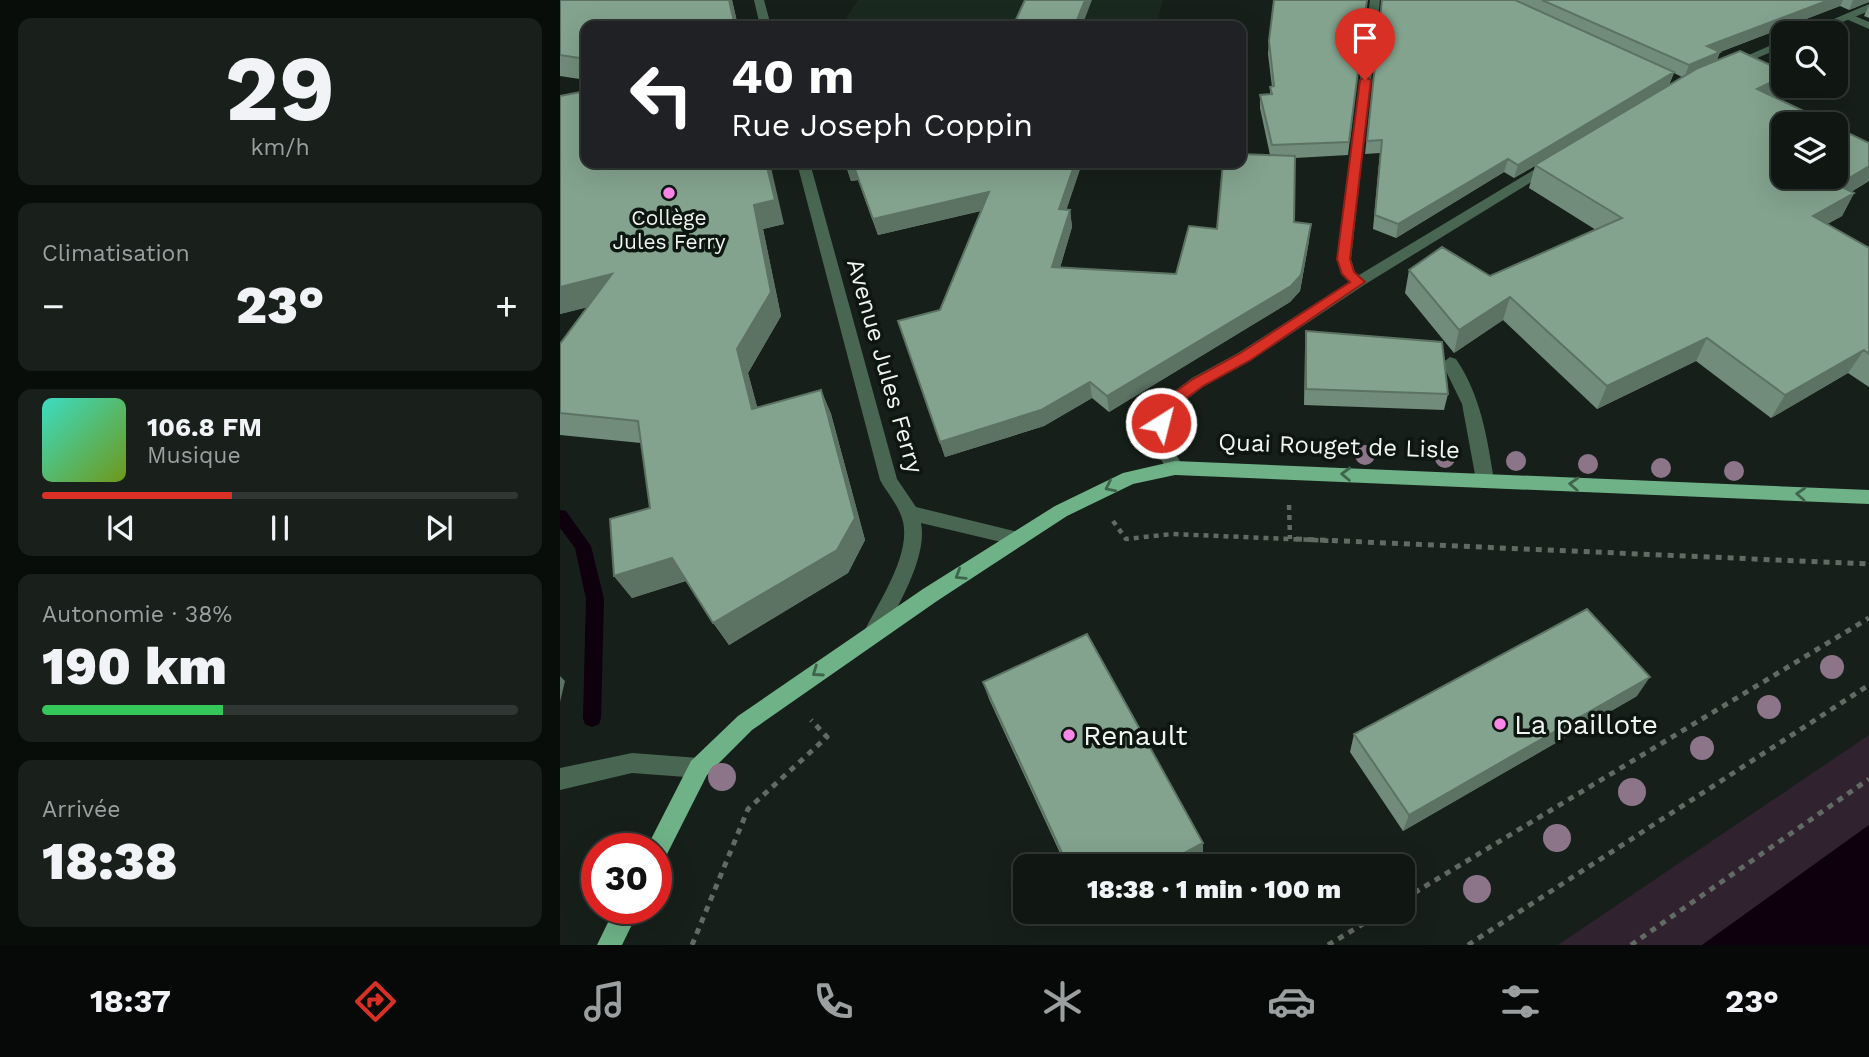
<!DOCTYPE html>
<html lang="fr">
<head>
<meta charset="utf-8">
<style>
  :root { --surface:#101713; --page:#19201c; --text:#f1f3f6; --muted:#9c9fa0; --line:#303633; --accent:#d93025 }
  body { margin:0; font-family:"Work Sans",sans-serif; background:var(--page); color:var(--text); height:100vh; display:flex; flex-direction:column; font-size:26px; white-space:nowrap }
  * { box-sizing:border-box; margin:0 }
  p { font-size:23px; color:var(--muted) }
  .icon { flex:none; width:38px; height:38px; fill:none; stroke:currentColor; stroke-width:2; stroke-linecap:round; stroke-linejoin:round }
  .map { position:relative; flex:1; overflow:hidden }
  .panel { display:flex; flex-direction:column; gap:18px; padding:18px; background:#090d0a; width:560px }
  .panel>* { flex:none }
  .banner { position:absolute; left:21px; top:21px; width:665px; height:147px; border-radius:14px; box-shadow:0 7px 28px #0002,0 0 0 2px var(--line); background:#202124; color:#fff; overflow:hidden }
  .buttons { position:absolute; left:1211px; top:21px; display:grid; gap:14px }
  .buttons a { display:grid; place-items:center; width:77px; height:77px; border-radius:14px; background:var(--surface); box-shadow:0 7px 28px #0002,0 0 0 2px var(--line); font-size:35px }
  .speed { position:absolute; left:21px; top:833px; display:flex; gap:14px; font-size:35px; font-weight:700; text-align:center }
  .speed>* { display:grid; place-content:center; width:91px; height:91px; border-radius:50%; background:var(--surface); box-shadow:0 7px 28px #0002,0 0 0 2px var(--line); line-height:1 }
  .speed .limit { border:10px solid #d22; background:#fff; color:#111 }
  .pin { position:absolute; display:grid; place-items:center; width:60px; height:60px; color:#fff; margin:-72px -30px; border-radius:50% 50% 50% 0; rotate:-45deg; box-shadow:0 0 7px #0007 }
  .pin .icon { rotate:45deg }
  .me { position:absolute; width:77px; margin:-38px; rotate:36deg; stroke-linejoin:round; filter:drop-shadow(0 0 5px #0008) }
  .turn { display:flex; align-items:center; gap:24px; height:147px; padding:0 35px; font-size:32px }
  .turn .icon { width:91px; height:91px; stroke-width:2.5 }
  .turn b { display:block; font-size:49px; line-height:60px }
  .big { font-size:52px; font-weight:800; line-height:1.1 }
  .panel .card { flex:1; display:flex; flex-direction:column; justify-content:center; gap:10px; min-width:0; padding:0 24px; border-radius:14px; background:var(--page) }
  .panel .dial { align-items:center; gap:0 }
  .dial b { font-size:91px; line-height:1 }
  .song { display:flex; align-items:center; gap:21px }
  .cover { width:84px; height:84px; border-radius:10px; background:linear-gradient(135deg,hsl(170 70% 55%),hsl(80 70% 35%)) }
  .played { height:7px; border-radius:4px; background:linear-gradient(90deg,var(--accent) 40%,var(--line) 40%) }
  .keys { display:flex; justify-content:space-around; direction:ltr }
  .heat { display:flex; justify-content:space-between; align-items:center; font-size:38px; direction:ltr }
  .charge { height:10px; border-radius:5px; background:linear-gradient(90deg,#34c759 38%,var(--line) 0) }
  .trip { position:absolute; left:453px; top:854px; width:402px; height:70px; border-radius:14px; background:var(--surface); box-shadow:0 7px 28px #0002,0 0 0 2px var(--line); font-weight:800; line-height:70px; text-align:center }
  .tabs { display:flex; height:112px; justify-content:space-around; align-items:center; background:#060908; color:var(--muted) }
  .tabs .icon { width:49px; height:49px }
  .tabs .active { color:var(--accent) }
  .tabs b { font-size:32px; color:var(--text) }
  main { display:flex; flex:1; min-height:0 }
  .map>svg:first-child { display:block }
  .built { fill:#1a2920 }
  .green { fill:#31222f }
  .water { fill:#0e000c }
  .lines { fill:none; stroke-linecap:round; stroke-linejoin:round }
  .stream { fill:#0e000c; fill-rule:evenodd }
  .path-far1 { stroke:#626a64; stroke-width:4.5; stroke-dasharray:5 5; stroke-linecap:butt }
  .path { stroke:#626a64; stroke-width:5; stroke-dasharray:6 6; stroke-linecap:butt }
  .service { fill:#486652; fill-rule:evenodd }
  .minor { fill:#486652; fill-rule:evenodd }
  .primary { fill:#6fb288; fill-rule:evenodd }
  .tree { fill:#8d7589 }
  .wall { fill:#718c7a; fill-rule:evenodd }
  .shaded-wall { fill:#5c7263 }
  .building { fill:#83a38e; stroke:#5c7263; stroke-width:2 }
  .oneway { stroke:#3e644c }
  .route { fill:#d93025; stroke:#8d1f18; stroke-width:2 }
  .poi-dot { fill:#f987e8; stroke:#0d1610; stroke-width:2.5 }
  .labels { text-anchor:middle; dominant-baseline:central; stroke-width:7; stroke-linejoin:round; paint-order:stroke }
  .far-poi-label { font-size:21px; fill:#eff5f0; stroke:#0d1610 }
  .street-label { font-size:24px; fill:#eff5f0; stroke:#0d1610 }
  .near-poi-label { font-size:28px; fill:#eff5f0; stroke:#0d1610; text-anchor:start }
</style>
</head>
<body>
<main>
<section class="panel">
<div class="card dial"><b>29</b><p>km/h</p></div>
<div class="card"><p>Climatisation</p>
<div class="heat"><a>−</a><b class="big">23°</b><a>+</a></div>
</div>
<div class="card">
<div class="song"><i class="cover"></i><div><b>106.8 FM</b><p>Musique</p></div></div>
<div class="played"></div>
<div class="keys"><svg class="icon" aria-label="previous" viewBox="0 0 24 24"><path d="M18 5L8 12l10 7zM5 5v14"/></svg><svg class="icon" aria-label="pause" viewBox="0 0 24 24"><path d="M8 5v14M16 5v14"/></svg><svg class="icon" aria-label="next" viewBox="0 0 24 24"><path d="M6 5l10 7-10 7zM19 5v14"/></svg></div>
</div>
<div class="card"><p>Autonomie · 38%</p><b class="big">190 km</b><div class="charge"></div></div>
<div class="card"><p>Arrivée</p><b class="big">18:38</b></div>
</section>
<div class="map">
<svg width="1309" height="945" viewBox="0 0 1309 945">
  <rect width="100%" height="100%" fill="#161f19"/>
  <path class="built" d="M298 0H603L596 26H281Z"/>
  <path class="green" d="M1309 735V825L1142 945H998Z"/>
  <path class="water" d="M1309 825V945H1142Z"/>
  <g class="lines">
    <path class="stream" d="M0 510 6 511 31 546 44 599 41 718 39 724 32 727 25 724 23 718 26 599 15 548 0 528Z"/>
    <path class="path-far1" d="M729 505 730 539
      M553 521 566 539 612 534 777 541"/>
    <path class="path" d="M736 539 1309 564
      M844 899 1309 618
      M132 945 188 809 267 737 251 720
      M768 945 823 912
      M908 945 1309 685
      M1071 945 1309 779"/>
    <path class="service" d="M1288 13 1309 22V29L1284 18 1283 16Z
      M890 357 896 359C921 396 927 437 934 480L931 485H919L916 480 902 404 882 363Z"/>
    <path class="minor" d="M194 0H204L211 26H200Z
      M810 0H820L791 259 795 272 799 275 987 162H997L999 165 804 285 690 361 644 386 617 407 609 423 611 446 624 468 621 473H609L593 446V423L604 399 632 378 678 353 789 282 781 274 777 259Z
      M1309 4V11L1256 33H1241Z
      M1223 40V47L1176 67 1166 65Z
      M237 163H250L337 479 356 507 458 532 465 534 467 539 465 544 458 546 361 523C368 558 336 609 320 640L313 643 306 640 303 634C318 602 357 548 340 513 335 501 326 491 320 480Z
      M72 753 139 758 147 761 150 768 147 775 139 778 72 773 0 790V768Z"/>
    <path class="primary" d="M615 461 1309 490V504L615 475 573 484 507 516 377 601 192 730 147 775 104 860 96 863V849H86L131 761 178 716 363 589 495 506 563 473Z
      M55 908H80L62 945H37Z"/>
  </g>
  <g class="tree">
    <circle cx="805" cy="455" r="10"/>
    <circle cx="885" cy="458" r="10"/>
    <circle cx="956" cy="461" r="10"/>
    <circle cx="1028" cy="464" r="10"/>
    <circle cx="1101" cy="468" r="10"/>
    <circle cx="1174" cy="471" r="10"/>
    <circle cx="1272" cy="667" r="12"/>
    <circle cx="1209" cy="707" r="12"/>
    <circle cx="1142" cy="748" r="12"/>
    <circle cx="162" cy="777" r="14"/>
    <circle cx="1072" cy="792" r="14"/>
    <circle cx="997" cy="838" r="14"/>
    <circle cx="917" cy="889" r="14"/>
  </g>
  <path class="wall" d="M0 0H172L178 26H26V80L0 76Z
    M807 0 788 155 735 158 734 222 749 241 740 291 730 302 549 412 532 398 484 426 385 457 338 321 380 310 421 211 318 235 298 180 291 181 285 163H522L506 210H510L512 227 500 268 616 274 657 229 710 155 700 108V95L710 94V87H712L708 54 709 41Z
    M822 0H1309V2L1289 10 1280 6 1160 52 1157 60 1224 86 1220 95 1215 97 1309 181 1291 192 1294 193 1282 216 1267 224 1309 248V387L1288 373 1211 418 1136 361 1037 409 943 320 894 353 845 293 849 270 930 276 1036 230 969 188 975 166 954 178 944 172 836 238 813 229 820 153 805 154ZM1114 73 1122 77 1109 85Z
    M1309 5V18L1304 16Z
    M0 96 224 224 203 229 221 316 188 373 197 407 261 390 271 414 305 540 288 573 169 645 126 581 72 598 54 576 90 508 81 443 0 435V344L27 307 0 314Z
    M746 331 888 394 884 410 744 405 745 347Z
    M423 682 643 857 626 866H506L429 699Z
    M1077 696 843 831 790 752 794 734Z"/>
  <path class="shaded-wall" d="M169 0H172L178 26H175Z
    M525 0H532L522 26 515 25Z
    M1269 0H1283L1280 6 1142 59 1147 46Z
    M1293 0H1309L1308 2 1289 10Z
    M1160 52 1155 65 1124 78 1129 65Z
    M1114 72 1109 85 954 178 958 165Z
    M1223 76 1224 86 1220 95 1187 111 1197 89Z
    M948 159 944 172 836 238 838 224Z
    M206 163H210L224 224 203 229 221 316 188 373 204 432 192 409 177 349 194 205Z
    M515 163H522L501 226 499 209Z
    M293 164 298 180 291 181 286 165Z
    M1309 166V181L1265 207 1278 185Z
    M429 192 432 208 318 235 313 219Z
    M1294 193 1282 216 1241 239 1253 216Z
    M510 210 512 227 495 284 492 267Z
    M751 224 749 241 740 291 730 302 549 412 547 396Z
    M52 274 66 298 0 314V287Z
    M950 297 943 320 894 353 899 330Z
    M1147 338 1136 361 1037 409 1047 386Z
    M1304 350 1288 373 1211 418 1225 395Z
    M530 382 532 398 484 426 385 457 380 442Z
    M261 390 271 414 305 540 288 573 169 645 153 623Z
    M112 558 127 580 72 598 54 576Z
    M0 676 5 681 0 702Z
    M1090 677 1077 696 843 831 849 815Z
    M643 843V857L626 866H600Z"/>
  <path class="building" d="M0 0H169L175 26H26V59L0 55Z
    M465 0H525L515 25 535 26H453Z
    M714 0H807L789 142 712 145 700 95 712 94 710 87 714 86 709 41Z
    M822 0H955L1114 72 958 165 948 159 838 224 815 215 822 140 807 141Z
    M982 0H1269L1147 46 1160 52 1129 65Z
    M1180 51 1223 71V76L1197 89 1271 124H1223V177H1276V127L1309 143V166L1278 185 1294 193 1253 216 1309 248V354L1304 350 1225 395 1147 338 1047 386 950 297 899 330 849 270 882 247 930 276 1062 218 975 165 1138 68Z
    M26 91V163H206L215 200 194 205 211 292 177 349 192 409 261 390 295 518 277 550 153 623 112 558 54 576 50 519 90 508 78 421 0 413V344L52 274 0 287V96Z
    M681 154 735 156 734 222 751 224 741 275 731 286 547 396 530 382 481 410 380 442 338 321 380 310 429 192 313 219 293 164 286 165 285 163H515L499 209 510 210 492 267 616 274 629 226 657 229 663 163H681Z
    M746 331 882 342 888 394 746 389Z
    M1027 609 1090 677 849 815 794 734Z
    M527 634 643 843 600 866H508L423 682Z"/>
  <defs><path id="oneway-chevron" d="M-2-3.5L2.5 0L-2 3.5" fill="none" stroke-width="1.6" stroke-linecap="round" stroke-linejoin="round" transform="scale(1.75)"/></defs>
  <g class="oneway">
    <use href="#oneway-chevron" transform="translate(786 474) rotate(-178)"/>
    <use href="#oneway-chevron" transform="translate(1014 484) rotate(-177)"/>
    <use href="#oneway-chevron" transform="translate(550 487) rotate(154)"/>
    <use href="#oneway-chevron" transform="translate(1241 494) rotate(-177)"/>
    <use href="#oneway-chevron" transform="translate(400 575) rotate(148)"/>
    <use href="#oneway-chevron" transform="translate(257 672) rotate(145)"/>
  </g>
  <path class="route" d="M805 77 811 80 790 259 794 272 805 282 689 361 643 386 616 406 606 427H596L593 423 605 399 633 379 679 354 790 282 782 274 777 259 800 80Z"/>
  <g class="poi-dot">
    <circle cx="109" cy="193" r="7"/>
    <circle cx="940" cy="724" r="7"/>
    <circle cx="509" cy="735" r="7"/>
  </g>
  <g class="labels">
    <g class="far-poi-label">
      <text x="109" y="217">Collège<tspan x="109" dy="24">Jules Ferry</tspan></text>
    </g>
    <g class="street-label">
      <text transform="translate(325 366) rotate(74)">Avenue Jules Ferry</text>
      <text transform="translate(779 446) rotate(2)">Quai Rouget de Lisle</text>
    </g>
    <g class="near-poi-label">
      <text x="954" y="724">La paillote</text>
      <text x="523" y="735">Renault</text>
    </g>
  </g>
</svg>
<div class="buttons">
<a><svg class="icon" aria-label="search" viewBox="0 0 24 24"><circle cx="10" cy="10" r="6"/><path d="M15 15l6 6"/></svg></a>
<a><svg class="icon" aria-label="layers" viewBox="0 0 24 24"><path d="M12 4l9 5-9 5-9-5zM3 14l9 5 9-5"/></svg></a>
</div>
<div class="speed"><div class="limit">30</div></div>
<div class="pin" style="left:805px;top:80px;background:#d93025"><svg class="icon" aria-label="arrive" viewBox="0 0 24 24"><path d="M6 21V4h12l-3 4 3 4H6"/></svg></div>
<svg class="me" style="left:601px;top:423px" viewBox="-20 -20 40 40"><circle r="17" fill="#d93025" stroke="#fff" stroke-width="3"/><path d="M0-11L8 9 0 5-8 9z" fill="#fff"/></svg>
<div class="trip">18:38 · 1 min · 100 m</div>
<div class="banner">
<div class="turn"><svg class="icon" aria-label="left" viewBox="0 0 24 24"><path d="M17 20v-9H6M10 6l-5 5 5 5"/></svg><div><b>40 m</b>Rue Joseph Coppin</div></div>
</div>
</div>
</main>
<nav class="tabs">
<b>18:37</b>
<svg class="icon active" aria-label="directions" viewBox="0 0 24 24"><path d="M12 3l9 9-9 9-9-9zM9 14v-3h6M13 9l2 2-2 2"/></svg>
<svg class="icon" aria-label="music" viewBox="0 0 24 24"><path d="M9 18V5l10-2v13"/><circle cx="6" cy="18" r="3"/><circle cx="16" cy="16" r="3"/></svg>
<svg class="icon" aria-label="phone" viewBox="0 0 24 24"><path d="M5 4h4l2 5-3 2q2 4 5 5l2-3 5 2v4C11 20 4 13 5 4z"/></svg>
<svg class="icon" aria-label="climate" viewBox="0 0 24 24"><path d="M12 3v18M4 7l16 10M4 17L20 7"/></svg>
<svg class="icon" aria-label="car" viewBox="0 0 24 24"><path d="M5 17H2v-5l4-1 3-4h7l3 4 3 1v5h-3M9 17h6M6 11h13"/><circle cx="7" cy="17" r="2"/><circle cx="17" cy="17" r="2"/></svg>
<svg class="icon" aria-label="filters" viewBox="0 0 24 24"><path d="M4 7h16M4 17h16"/><circle cx="9" cy="7" r="2"/><circle cx="15" cy="17" r="2"/></svg>
<b>23°</b>
</nav>
</body>
</html>
